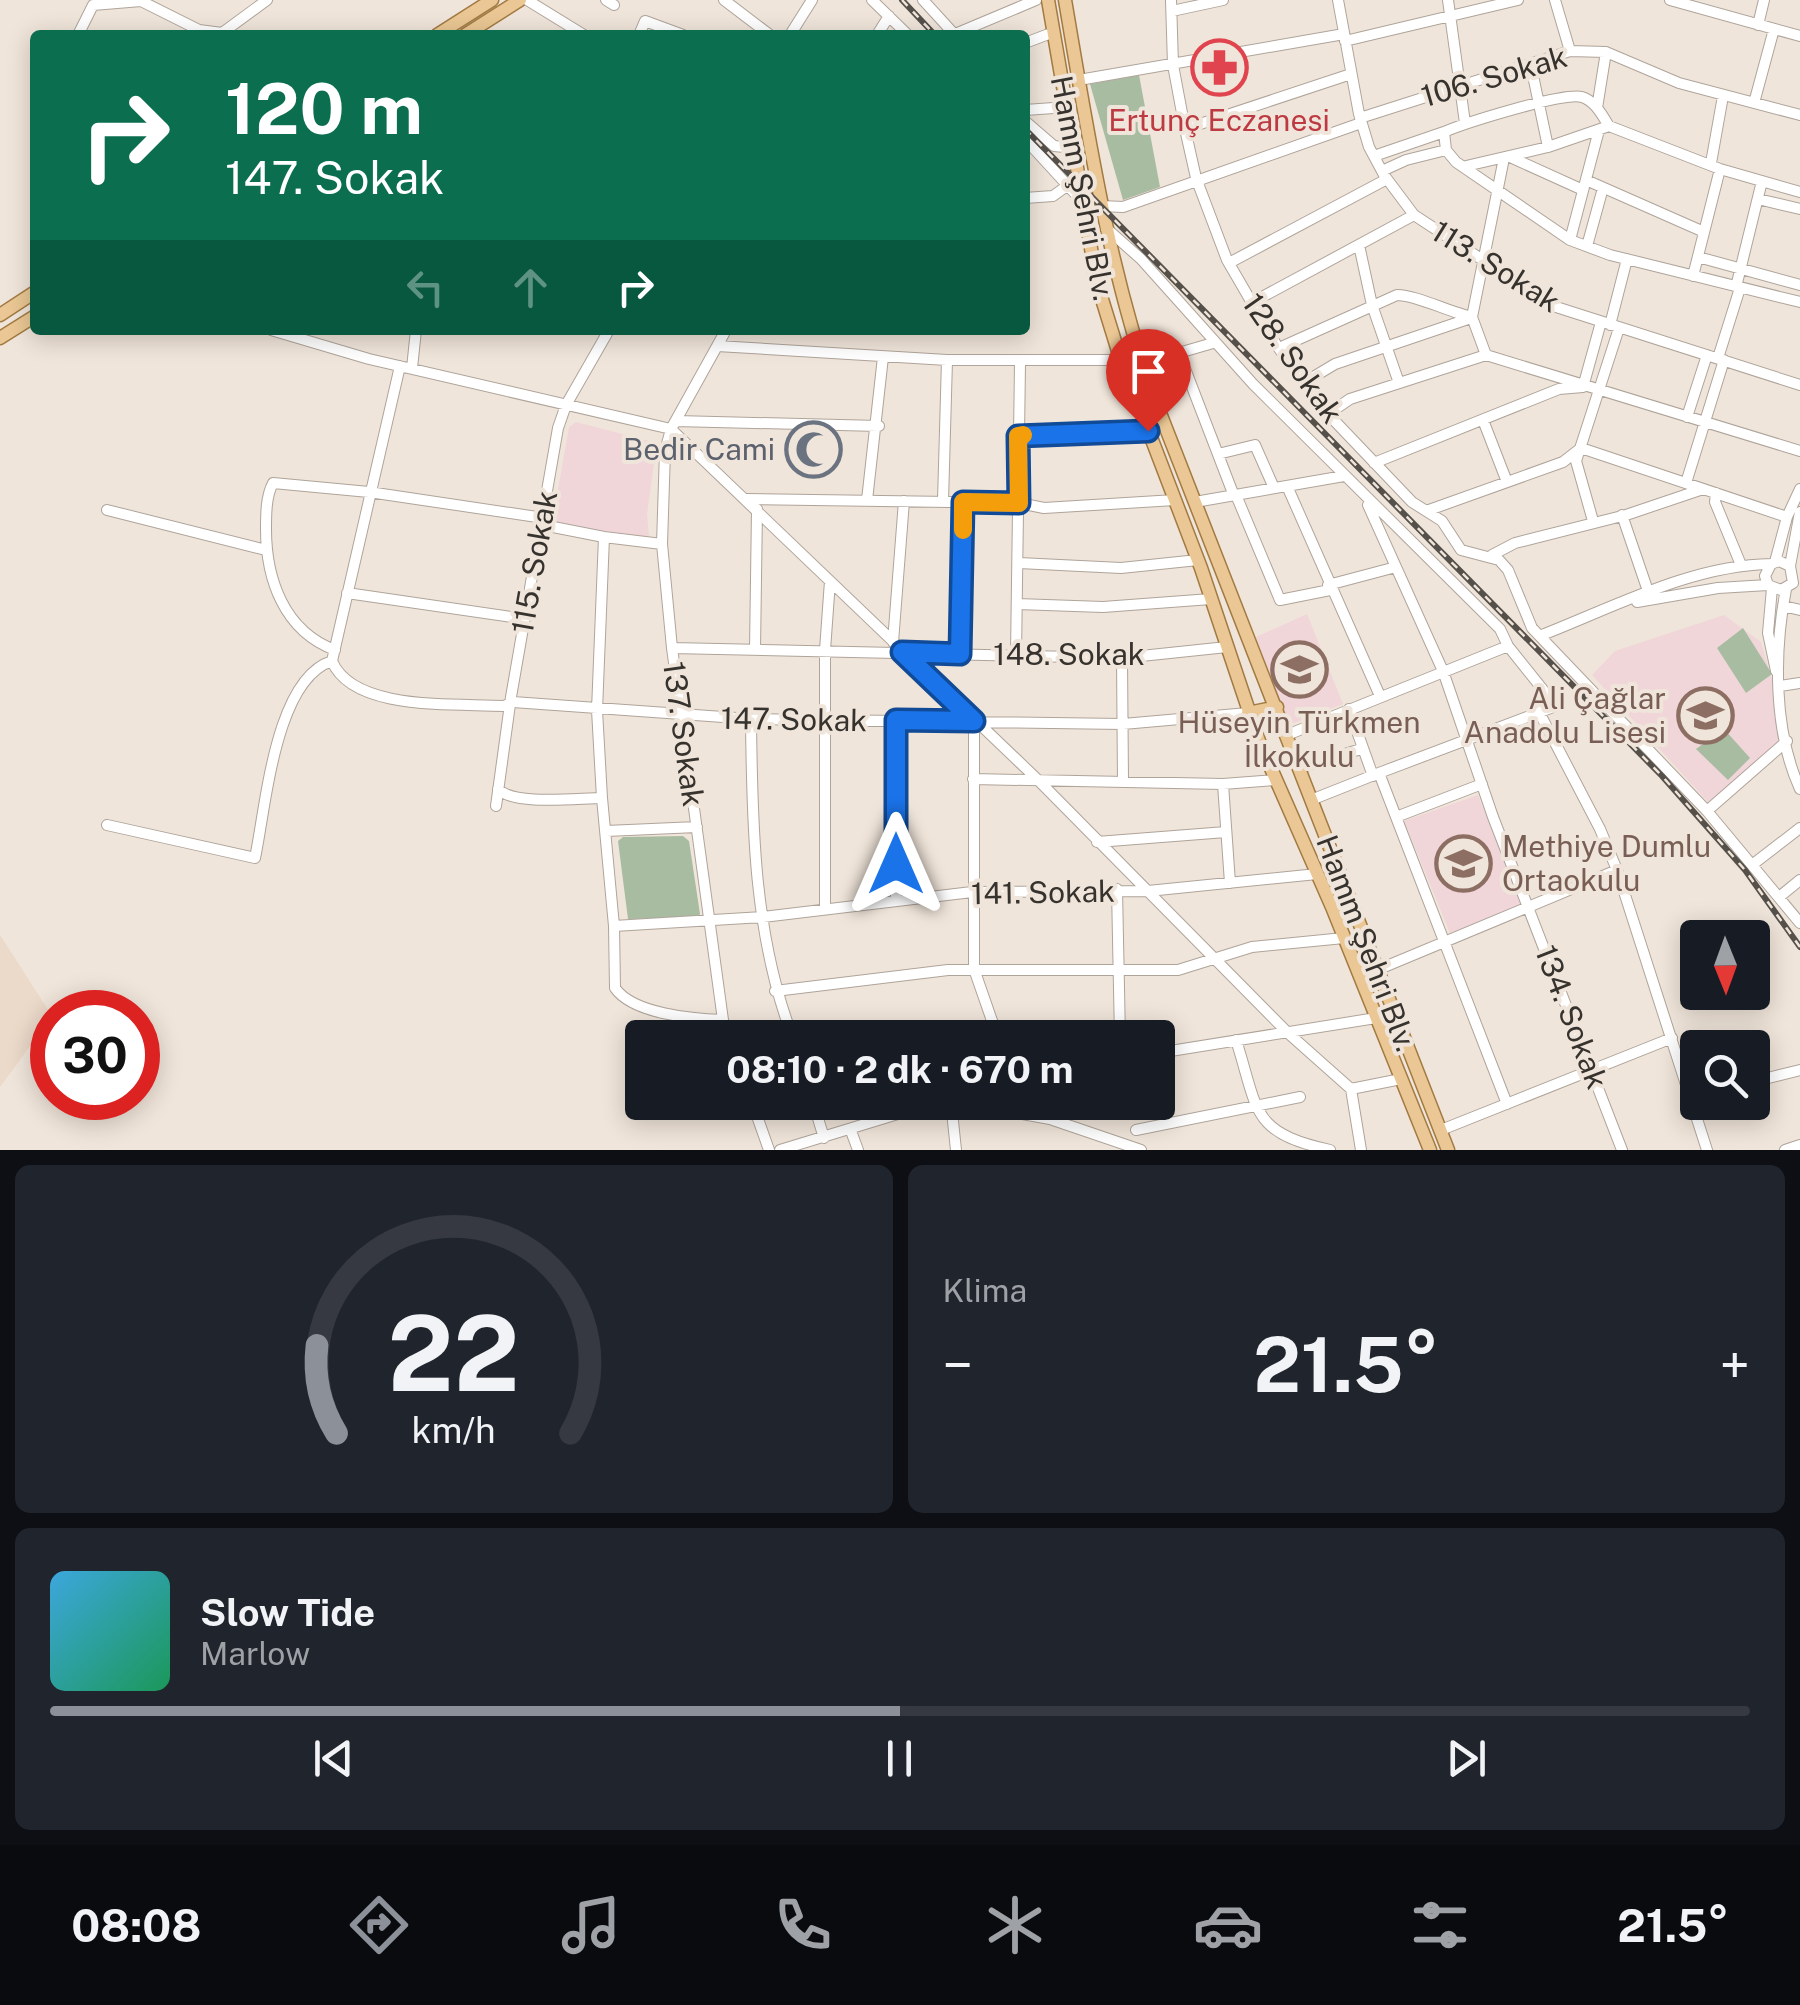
<!DOCTYPE html>
<html lang="tr">
<head>
<meta charset="utf-8">
<style>
  :root { --surface:#171b24; --page:#20242c; --text:#f1f3f6; --muted:#9ea1a6; --line:#363941; --accent:#8c9099 }
  body { margin:0; font-family:"Public Sans",sans-serif; background:var(--page); color:var(--text); height:100vh; display:flex; flex-direction:column; font-size:38px; white-space:nowrap }
  * { box-sizing:border-box; margin:0 }
  p { font-size:32px; color:var(--muted) }
  .icon { flex:none; width:55px; height:55px; fill:none; stroke:currentColor; stroke-width:2; stroke-linecap:round; stroke-linejoin:round }
  .map { position:relative; height:1150px; overflow:hidden }
  .side { display:flex; flex-direction:column; gap:15px; padding:15px; background:#0d0f14; flex:1 }
  .side>* { flex:none }
  .banner { position:absolute; left:30px; top:30px; width:1000px; height:305px; border-radius:10px; box-shadow:0 5px 25px #0003; background:#0b6e4f; color:#fff; overflow:hidden }
  .needle { width:65px; rotate:179deg }
  .fabs { position:absolute; left:1680px; top:920px; display:grid; gap:20px }
  .fabs a { display:grid; place-items:center; width:90px; height:90px; border-radius:10px; background:var(--surface); box-shadow:0 5px 25px #0003; font-size:50px }
  .speed { position:absolute; left:30px; top:990px; display:flex; gap:20px; font-size:50px; font-weight:700; text-align:center }
  .speed>* { display:grid; place-content:center; width:130px; height:130px; border-radius:50%; background:var(--surface); box-shadow:0 5px 25px #0003; line-height:1 }
  .speed .limit { border:15px solid #d22; background:#fff; color:#111 }
  .pin { position:absolute; display:grid; place-items:center; width:85px; height:85px; color:#fff; margin:-102px -42px; border-radius:50% 50% 50% 0; rotate:-45deg; box-shadow:0 0 10px #0007 }
  .pin .icon { rotate:45deg }
  .me { position:absolute; width:110px; margin:-55px; rotate:0deg; stroke-linejoin:round; filter:drop-shadow(0 0 8px #0008) }
  .turn { display:flex; align-items:center; gap:35px; height:210px; padding:0 30px; font-size:45px }
  .turn .icon { width:130px; height:130px; stroke-width:2.5 }
  .turn b { display:block; font-size:70px; line-height:85px }
  .lanes { display:flex; align-items:center; height:95px; padding:0 30px; background:#0003; justify-content:center; gap:50px; direction:ltr }
  .lanes .off { opacity:.35 }
  .big { font-size:75px; font-weight:700; line-height:1.1 }
  .side .card { flex:1; display:flex; flex-direction:column; justify-content:center; gap:15px; min-width:0; padding:0 35px; border-radius:15px; background:var(--page) }
  .side .dial { align-items:center; gap:0 }
  .dial svg { height:260px; overflow:visible; fill:none; stroke:var(--line); stroke-width:7; stroke-linecap:round; text-anchor:middle }
  .dial text { fill:var(--text); stroke:none }
  .song { display:flex; align-items:center; gap:30px }
  .cover { width:120px; height:120px; border-radius:15px; background:linear-gradient(135deg,hsl(200 70% 55%),hsl(150 70% 35%)) }
  .played { height:10px; border-radius:5px; background:linear-gradient(90deg,var(--accent) 50%,var(--line) 50%) }
  .keys { display:flex; justify-content:space-around; direction:ltr }
  .heat { display:flex; justify-content:space-between; align-items:center; font-size:55px; direction:ltr }
  .side .tiles { flex:1; display:grid; gap:15px; grid-template-columns:1fr 1fr }
  .card:last-child { grid-column:span 2 }
  .trip { position:absolute; left:625px; top:1020px; width:550px; height:100px; border-radius:10px; background:var(--surface); box-shadow:0 5px 25px #0003; font-weight:700; line-height:100px; text-align:center }
  .tabs { display:flex; height:160px; justify-content:space-around; align-items:center; background:#090b0e; color:var(--muted) }
  .tabs .icon { width:70px; height:70px }
  .tabs .selected { color:var(--accent) }
  .tabs b { font-size:45px; color:var(--text) }
  .map>svg:first-child { display:block }
  .built { fill:#ebd9c9 }
  .education { fill:#f0d5d9 }
  .green { fill:#a8bca1 }
  .building { fill:#bca289; stroke:#6e645b; stroke-width:2.5 }
  .lines { fill:none; stroke-linecap:round; stroke-linejoin:round }
  .minor-casing { stroke:#afa49a; stroke-width:12 }
  .major-casing { stroke:#a27a42; stroke-width:15 }
  .minor { stroke:#fff; stroke-width:10 }
  .major { stroke:#eac794; stroke-width:12 }
  .rail-casing { stroke:#55504a; stroke-width:6 }
  .rail { stroke:#f0e5da; stroke-width:2.5; stroke-dasharray:8; stroke-linecap:butt }
  .route-casing { stroke:#114b97; stroke-width:25 }
  .route { stroke:#1a73e8; stroke-width:18 }
  .slow { stroke:#f59e0b; stroke-width:18 }
  .labels { text-anchor:middle; dominant-baseline:central; stroke-width:8; stroke-linejoin:round; paint-order:stroke }
  .street-label { font-size:30px; fill:#36322e; stroke:#f0e5da }
  .health-label { font-size:30px; fill:#be3a42; stroke:#f0e5da }
  .worship-label { font-size:30px; fill:#5b616d; stroke:#f0e5da; text-anchor:end }
  .education-label { font-size:30px; fill:#785e54; stroke:#f0e5da; text-anchor:end }
</style>
</head>
<body>
<div class="map">
<svg width="1800" height="1150" viewBox="0 0 1800 1150">
  <rect width="100%" height="100%" fill="#f0e5da"/>
  <path class="built" d="M0 935 52 1016 0 1087Z"/>
  <path class="education" d="M576 422 657 443 647 514 649 537 552 524 569 427Z
    M1307 614 1343 704 1289 725 1256 637Z
    M1724 615 1761 642 1778 700 1783 741 1708 802 1592 675 1615 651Z
    M1478 795 1522 905 1450 933 1404 821Z"/>
  <path class="green" d="M1139 75 1160 187 1123 200 1090 84Z
    M1743 628 1772 674 1746 693 1717 648Z
    M1724 729 1750 758 1728 780 1696 749Z
    M683 836 689 841 700 914 697 918 628 919 618 841 623 837Z"/>
  <path class="building" d="M812 433 817 436 825 433 831 443 826 446 828 458 817 464 811 453 804 457 798 446Z"/>
  <g class="lines">
    <defs>
      <path id="minor" d="M527 0 584 35
        M606 0 614 5
        M724 0 770 35
        M872 0 908 35
        M923 0 955 35
        M1171 0 1173 65 1185 129 1196 178 1227 260 1277 346 1328 414 1412 502 1442 521 1461 550 1499 560 1508 570 1532 628 1707 811 1800 923
        M1338 0 1359 114 1369 147 1384 175 1414 215 1553 306 1800 385
        M1448 0 1465 123
        M1555 0 1570 51
        M1670 0 1800 36
        M1172 11 1223 0
        M1758 25 1764 0
        M955 34 1036 0
        M78 35 93 5 141 1 199 30 222 33 267 0
        M639 35 645 21 683 35
        M790 35 812 0
        M877 35 889 16
        M1345 41 1518 0
        M1025 43 1054 32
        M1531 66 1548 147
        M1079 80 1344 34
        M1754 103 1774 29
        M1597 108 1606 52
        M1025 110 1068 107
        M1360 118 1570 51 1606 52 1679 83 1800 115
        M1025 121 1054 146 1075 148
        M1185 129 1351 74
        M1025 139 1081 200
        M1446 150 1456 162 1570 240 1610 255 1800 302
        M1446 150 1444 132C1465 123 1563 92 1582 97 1595 101 1602 115 1609 126
        M1374 156 1444 132
        M1510 157 1583 190
        M1504 158 1472 317 1486 355 1800 451
        M1711 163 1723 96
        M1466 166 1548 147 1609 126 1720 169 1800 192
        M1382 171 1406 160 1446 150
        M1586 180 1704 232
        M1025 198 1053 196 1071 183
        M1758 199 1800 209
        M1101 206 1123 207 1361 123
        M1106 228 1141 259 1253 384 1500 629 1508 646 1556 706 1379 773 1507 1104
        M1570 240 1599 130
        M1359 245 1372 305 1399 383
        M1587 246 1603 188
        M1698 257 1800 285
        M1229 263 1387 179
        M1693 276 1720 169
        M1736 287 1762 181
        M1251 303 1414 215
        M1610 325 1627 259
        M271 330 369 359 671 429 1037 779 1288 1033 1351 1089 1401 1079
        M726 330 671 429 665 451 662 544 672 648 723 1020 729 1038
        M717 346 947 360H1121
        M1279 348 1397 295C1416 295 1449 312 1472 317
        M1179 353 1234 496
        M1140 357 1182 352 1213 343
        M1718 358 1740 288
        M400 366 332 661C353 712 457 703 504 706L513 702 751 719 1123 724 1248 713
        M412 368 416 330
        M1305 382 1335 364 1471 318
        M1328 414 1350 399 1486 355
        M1687 417 1707 355
        M1483 420 1507 482
        M676 421 879 426
        M1018 435 1148 431
        M1218 454 1255 445 1274 488
        M1374 463 1559 389 1583 387 1601 322
        M1686 483 1724 360
        M1287 486 1380 696
        M1716 493 1715 502 1741 565
        M1236 495 1280 600 1330 590
        M747 499 1019 503 1044 508 1175 500
        M867 500 883 357
        M943 501 947 360
        M1195 502 1344 476
        M1368 505 1443 671 1493 817 1622 1150
        M107 510 266 550
        M1429 510 1563 462 1581 448 1787 517
        M1622 515 1649 594
        M1593 521 1576 461 1619 328
        M543 525 604 537
        M1492 555 1515 543 1626 515 1703 489
        M1775 562 1787 517 1800 489
        M1019 563 1121 568 1198 560
        M1790 566 1779 561 1771 564 1765 576 1768 585 1781 590 1793 583 1790 566 1800 512
        M1328 585 1396 567
        M1772 588 1768 633 1776 671
        M1786 589C1774 651 1773 730 1800 789
        M347 593 525 619
        M1637 602 1718 588 1768 585
        M1017 604 1103 607 1211 599
        M1783 606 1800 610
        M1542 635C1614 607 1692 565 1771 564
        M893 642 904 501
        M672 648 1122 658 1227 647
        M755 649 757 509
        M335 650C284 631 266 579 266 529 266 514 266 496 273 483L369 492 544 518
        M960 654 963 502
        M1016 656 1020 363
        M1122 658 1123 782
        M1780 686 1800 683
        M1349 709 1373 776
        M1539 712 1600 829 1617 870
        M751 719C752 826 754 937 793 1038
        M974 721V969L998 1038
        M1287 735 1508 646
        M1299 768 1361 749
        M973 779 1223 784 1276 780
        M1223 784 1230 883
        M498 789C514 806 578 798 602 798L597 710 604 537 662 544
        M602 798 614 926 615 988C633 1014 693 1019 723 1020
        M1311 800 1379 773
        M496 806 511 697 558 428 566 405 609 330
        M1707 811 1787 741
        M1396 817 1482 784
        M107 825 255 858C266 806 275 679 332 661
        M606 831 697 827
        M1097 842 1226 832
        M1752 865 1800 828
        M1117 889 1120 1038
        M1779 897 1800 880
        M896 900 897 720
        M825 909V650L830 581
        M614 926 763 917 972 892 1148 891 1317 874
        M1377 970 1617 870 1707 1150
        M775 991 948 970H1178L1252 947 1344 938
        M1236 1040C1259 1112 1250 1132 1330 1150
        M1158 1053 1376 1018
        M1752 1082 1800 1070
        M1351 1089 1361 1150
        M752 1102 769 1150
        M813 1102 824 1138
        M951 1102 956 1150
        M975 1102 982 1107 1050 1119 1141 1150
        M1136 1130 1300 1097
        M1441 1130 1672 1038
        M851 1131 858 1150
        M780 1150 937 1102
        M1785 1150 1800 1145"/>
      <path id="major" d="M1048 0 1097 283 1118 351 1201 568 1259 741 1332 907 1430 1150
        M1065 0C1088 134 1108 266 1153 395L1448 1150
        M437 35 492 0
        M465 35 520 0
        M0 315 35 292
        M0 338 35 316
        M1248 713 1277 707"/>
    </defs>
    <use href="#minor" class="minor-casing"/>
    <use href="#major" class="major-casing"/>
    <use href="#minor" class="minor"/>
    <use href="#major" class="major"/>
    <defs>
      <path id="rail" d="M902 0 935 35
        M1025 129 1662 776 1745 870 1800 947"/>
    </defs>
    <use href="#rail" class="rail-casing"/>
    <use href="#rail" class="rail"/>
  </g>
  <g class="lines">
    <defs>
      <path id="route" d="M896 864V720L974 721 902 652 960 654 963 502 1019 503 1018 436 1148 431"/>
    </defs>
    <use href="#route" class="route-casing"/>
    <use href="#route" class="route"/>
    <path class="slow" d="M963 530V502L1019 503 1018 436 1023 435"/>
  </g>
  <defs>
    <symbol id="pharmacy-ring" viewBox="-11 -11 22 22"><circle r="9.5" fill="#f0e5da" stroke="#e0444e" stroke-width="1.5"/><path d="M-2-6h4v4h4v4h-4v4h-4v-4h-4v-4h4Z" fill="#e0444e"/></symbol>
    <symbol id="mosque-ring" viewBox="-11 -11 22 22"><circle r="9.5" fill="#f0e5da" stroke="#6b7280" stroke-width="1.5"/><path d="M3.5-4.9A6 6 0 1 0 3.5 4.9A5 5 0 1 1 3.5-4.9Z" fill="#6b7280"/></symbol>
    <symbol id="school-ring" viewBox="-11 -11 22 22"><circle r="9.5" fill="#f0e5da" stroke="#8d6e63" stroke-width="1.5"/><path d="M0-5L7-2L0 1L-7-2ZM-4 1L0 2.5L4 1V4Q0 6-4 4Z" fill="#8d6e63"/></symbol>
  </defs>
  <g fill-rule="evenodd">
    <use href="#pharmacy-ring" x="1188" y="36" width="63" height="63"/>
    <use href="#mosque-ring" x="782" y="418" width="63" height="63"/>
    <use href="#school-ring" x="1268" y="638" width="63" height="63"/>
    <use href="#school-ring" x="1674" y="684" width="63" height="63"/>
    <use href="#school-ring" x="1432" y="832" width="63" height="63"/>
  </g>
  <g class="labels">
    <g class="street-label">
      <text transform="translate(1494 76) rotate(-16)">106. Sokak</text>
      <text transform="translate(1083 188) rotate(79)">Hamm Şehri Blv.</text>
      <text transform="translate(1496 266) rotate(32)">113. Sokak</text>
      <text transform="translate(1293 358) rotate(55)">128. Sokak</text>
      <text transform="translate(534 562) rotate(-80)">115. Sokak</text>
      <text x="1069" y="654">148. Sokak</text>
      <text transform="translate(794 719) rotate(1)">147. Sokak</text>
      <text transform="translate(684 734) rotate(82)">137. Sokak</text>
      <text transform="translate(1043 892) rotate(-1)">141. Sokak</text>
      <text transform="translate(1367 943) rotate(69)">Hamm Şehri Blv.</text>
      <text transform="translate(1572 1017) rotate(69)">134. Sokak</text>
    </g>
    <g class="health-label">
      <text x="1219" y="120">Ertunç Eczanesi</text>
    </g>
    <g class="worship-label">
      <text x="775" y="449">Bedir Cami</text>
    </g>
    <g class="education-label">
      <text x="1666" y="698">Ali Çağlar<tspan x="1666" dy="34">Anadolu Lisesi</tspan></text>
      <text x="1299" y="722" text-anchor="middle">Hüseyin Türkmen<tspan x="1299" dy="34">İlkokulu</tspan></text>
      <text x="1502" y="846" text-anchor="start">Methiye Dumlu<tspan x="1502" dy="34">Ortaokulu</tspan></text>
    </g>
  </g>
</svg>
<div class="fabs">
<a><svg class="needle" viewBox="-14 -14 28 28"><path d="M0-13l5 13h-10z" fill="#e53935"/><path d="M0 13l5-13h-10z" fill="#9ea1a6"/></svg></a>
<a><svg class="icon" aria-label="search" viewBox="0 0 24 24"><circle cx="10" cy="10" r="6"/><path d="M15 15l6 6"/></svg></a>
</div>
<div class="speed"><div class="limit">30</div></div>
<div class="pin" style="left:1148px;top:431px;background:#d93025"><svg class="icon" aria-label="arrive" viewBox="0 0 24 24"><path d="M6 21V4h12l-3 4 3 4H6"/></svg></div>
<svg class="me" style="left:896px;top:864px" viewBox="-20 -20 40 40"><path d="M0-17L14 15 0 8-14 15z" fill="#1a73e8" stroke="#fff" stroke-width="4"/></svg>
<div class="trip">08:10 · 2 dk · 670 m</div>
<div class="banner">
<div class="turn"><svg class="icon" aria-label="right" viewBox="0 0 24 24"><path d="M7 20v-9h11M14 6l5 5-5 5"/></svg><div><b>120 m</b>147. Sokak</div></div>
<div class="lanes"><svg class="icon off" aria-label="left" viewBox="0 0 24 24"><path d="M17 20v-9H6M10 6l-5 5 5 5"/></svg><svg class="icon off" aria-label="ahead" viewBox="0 0 24 24"><path d="M12 20V5M6 11l6-6 6 6"/></svg><svg class="icon" aria-label="right" viewBox="0 0 24 24"><path d="M7 20v-9h11M14 6l5 5-5 5"/></svg></div>
</div>
</div>
<section class="side">
<div class="tiles">
<div class="card dial"><svg viewBox="0 0 100 80">
<path d="M14 69A42 42 0 1 1 86 69"/>
<path d="M14 69A42 42 0 0 1 8 42" stroke="#8c9099"/>
<text x="50" y="56" font-size="32" font-weight="700">22</text>
<text x="50" y="72" font-size="11">km/h</text>
</svg></div>
<div class="card"><p>Klima</p>
<div class="heat"><a>−</a><b class="big">21.5°</b><a>+</a></div>
</div>
<div class="card">
<div class="song"><i class="cover"></i><div><b>Slow Tide</b><p>Marlow</p></div></div>
<div class="played"></div>
<div class="keys"><svg class="icon" aria-label="previous" viewBox="0 0 24 24"><path d="M18 5L8 12l10 7zM5 5v14"/></svg><svg class="icon" aria-label="pause" viewBox="0 0 24 24"><path d="M8 5v14M16 5v14"/></svg><svg class="icon" aria-label="next" viewBox="0 0 24 24"><path d="M6 5l10 7-10 7zM19 5v14"/></svg></div>
</div>
</div>
</section>
<nav class="tabs">
<b>08:08</b>
<svg class="icon selected" aria-label="directions" viewBox="0 0 24 24"><path d="M12 3l9 9-9 9-9-9zM9 14v-3h6M13 9l2 2-2 2"/></svg>
<svg class="icon" aria-label="music" viewBox="0 0 24 24"><path d="M9 18V5l10-2v13"/><circle cx="6" cy="18" r="3"/><circle cx="16" cy="16" r="3"/></svg>
<svg class="icon" aria-label="phone" viewBox="0 0 24 24"><path d="M5 4h4l2 5-3 2q2 4 5 5l2-3 5 2v4C11 20 4 13 5 4z"/></svg>
<svg class="icon" aria-label="climate" viewBox="0 0 24 24"><path d="M12 3v18M4 7l16 10M4 17L20 7"/></svg>
<svg class="icon" aria-label="car" viewBox="0 0 24 24"><path d="M5 17H2v-5l4-1 3-4h7l3 4 3 1v5h-3M9 17h6M6 11h13"/><circle cx="7" cy="17" r="2"/><circle cx="17" cy="17" r="2"/></svg>
<svg class="icon" aria-label="filters" viewBox="0 0 24 24"><path d="M4 7h16M4 17h16"/><circle cx="9" cy="7" r="2"/><circle cx="15" cy="17" r="2"/></svg>
<b>21.5°</b>
</nav>
</body>
</html>
